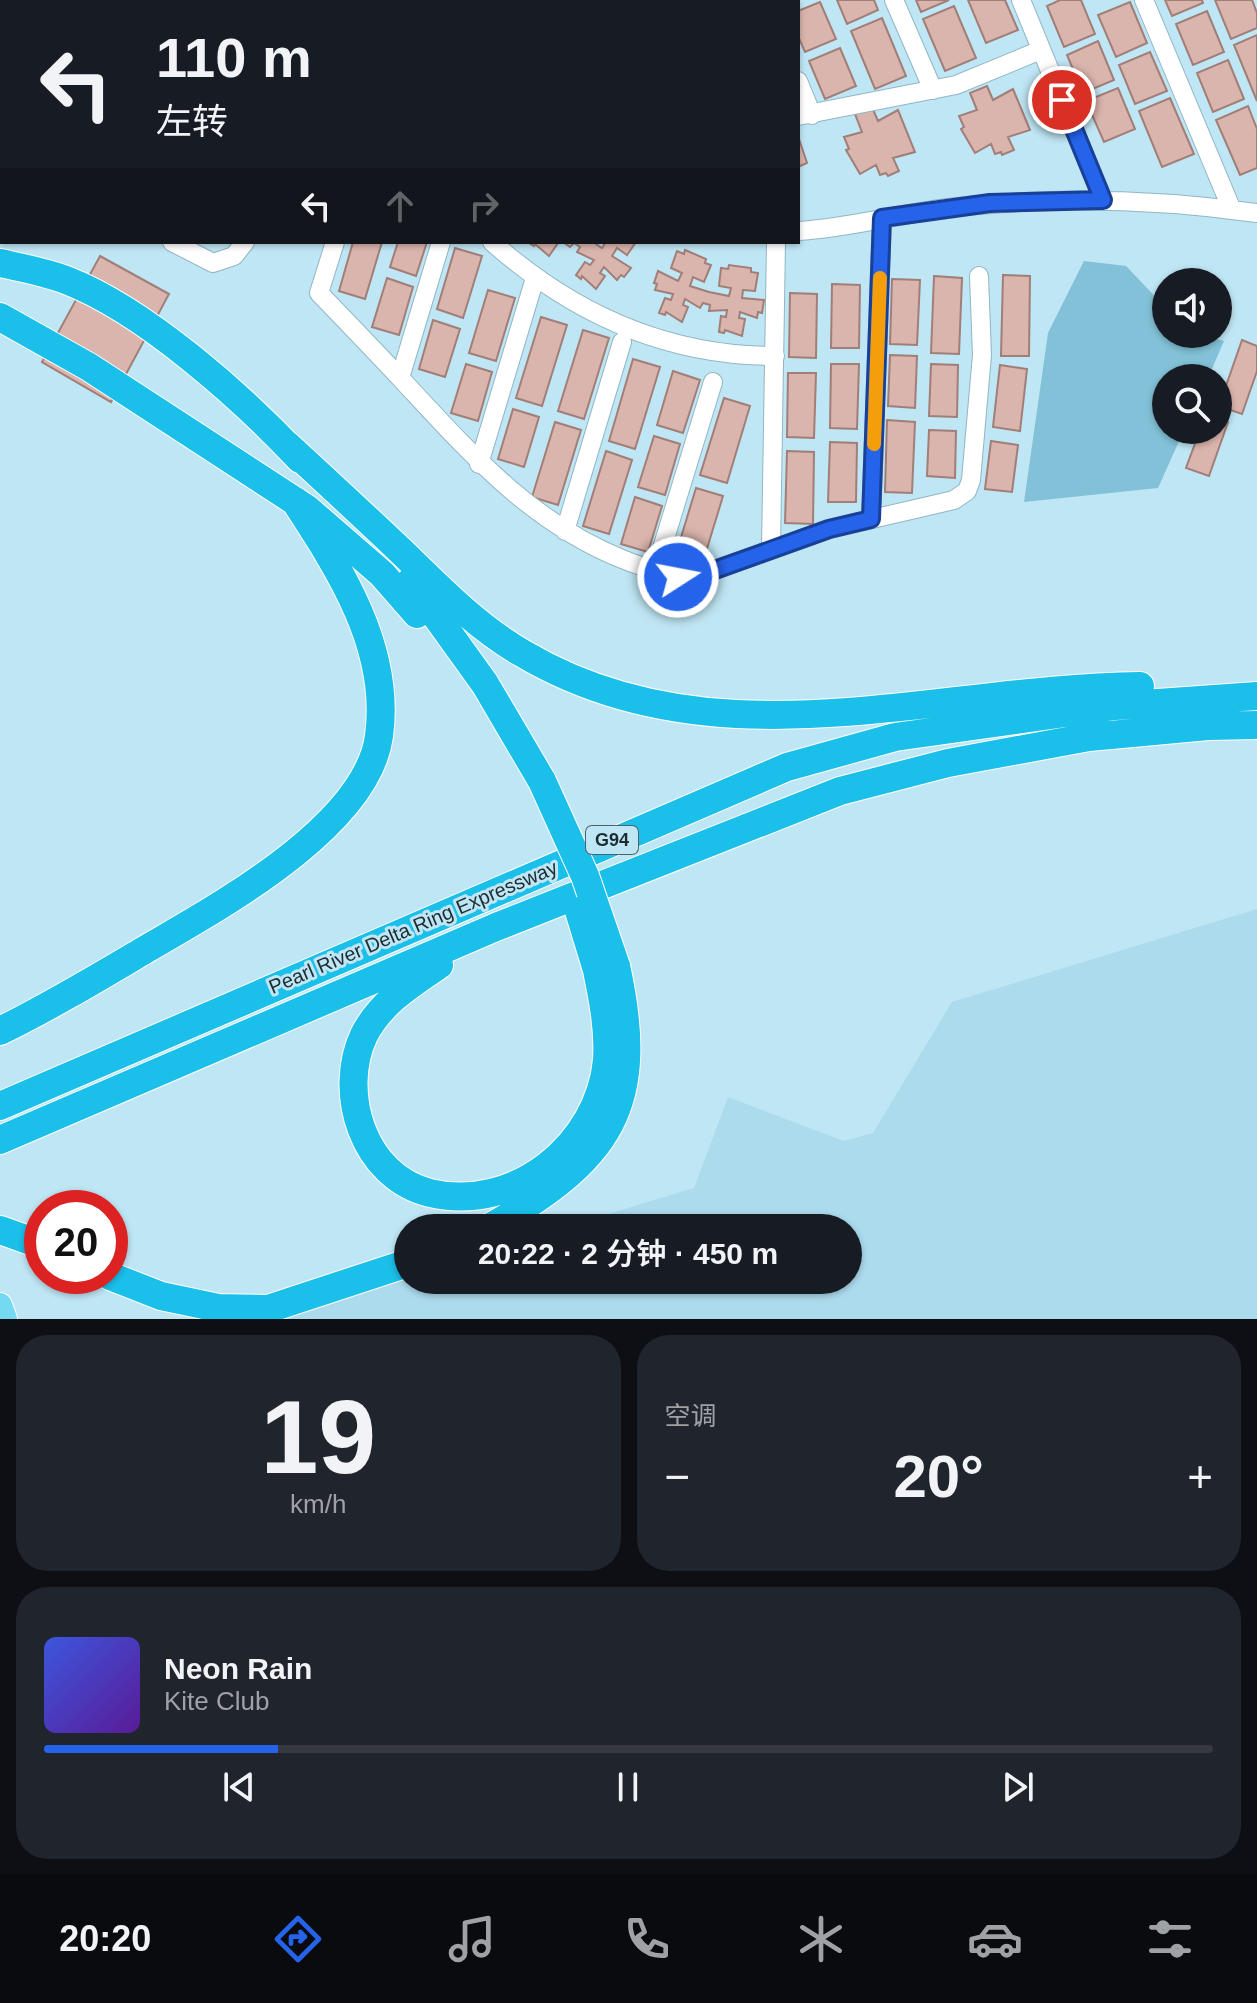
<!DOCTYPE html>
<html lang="zh">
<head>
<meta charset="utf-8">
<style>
  :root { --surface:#171b24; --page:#20242c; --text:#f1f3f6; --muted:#9ea1a6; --line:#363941; --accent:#2563eb }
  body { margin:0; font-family:Arial,"Noto Sans SC",sans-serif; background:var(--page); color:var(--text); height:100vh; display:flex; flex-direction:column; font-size:30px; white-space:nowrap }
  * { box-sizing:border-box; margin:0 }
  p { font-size:26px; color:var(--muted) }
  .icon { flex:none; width:44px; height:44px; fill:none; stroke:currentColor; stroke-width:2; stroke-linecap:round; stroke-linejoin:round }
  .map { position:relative; height:1319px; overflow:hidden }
  .drawer { display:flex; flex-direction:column; gap:16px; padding:16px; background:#0d0f14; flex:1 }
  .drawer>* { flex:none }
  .hud { position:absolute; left:0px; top:0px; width:800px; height:244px; box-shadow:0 2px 6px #0004; background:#171b24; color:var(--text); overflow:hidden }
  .buttons { position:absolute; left:1152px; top:268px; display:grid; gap:16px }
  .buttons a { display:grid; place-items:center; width:80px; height:80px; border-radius:50%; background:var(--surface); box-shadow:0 2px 6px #0004; font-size:40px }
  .speed { position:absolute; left:24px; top:1190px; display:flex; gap:16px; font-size:40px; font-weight:700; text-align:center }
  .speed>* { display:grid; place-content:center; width:104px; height:104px; border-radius:50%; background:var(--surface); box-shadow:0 2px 6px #0004; line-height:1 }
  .speed .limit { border:12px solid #d22; background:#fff; color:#111 }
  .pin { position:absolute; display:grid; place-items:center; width:68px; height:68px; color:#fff; margin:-34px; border:4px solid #fff; border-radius:50%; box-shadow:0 2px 8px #0007 }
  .me { position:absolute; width:88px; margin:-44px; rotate:79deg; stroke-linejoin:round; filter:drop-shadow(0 0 6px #0008) }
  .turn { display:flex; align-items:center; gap:28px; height:168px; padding:0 24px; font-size:36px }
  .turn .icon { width:104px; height:104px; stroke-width:2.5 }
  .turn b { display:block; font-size:56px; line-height:68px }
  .lanes { display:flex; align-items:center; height:76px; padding:0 24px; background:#0003; justify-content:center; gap:40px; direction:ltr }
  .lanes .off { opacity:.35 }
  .big { font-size:60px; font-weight:600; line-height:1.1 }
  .drawer .card { flex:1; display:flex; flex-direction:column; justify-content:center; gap:12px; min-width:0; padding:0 28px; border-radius:32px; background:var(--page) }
  .drawer .dial { align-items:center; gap:0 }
  .dial b { font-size:104px; line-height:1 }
  .song { display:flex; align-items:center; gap:24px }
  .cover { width:96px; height:96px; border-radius:12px; background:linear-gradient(135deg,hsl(230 70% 55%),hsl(270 70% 35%)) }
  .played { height:8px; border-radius:4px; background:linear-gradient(90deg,var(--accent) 20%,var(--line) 20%) }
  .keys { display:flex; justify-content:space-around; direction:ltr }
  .heat { display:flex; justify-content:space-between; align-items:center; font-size:44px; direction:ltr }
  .drawer .tiles { flex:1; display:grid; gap:16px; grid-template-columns:1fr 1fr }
  .card:last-child { grid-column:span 2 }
  .trip { position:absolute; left:394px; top:1214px; width:468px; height:80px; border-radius:40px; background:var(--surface); box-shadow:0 2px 6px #0004; font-weight:600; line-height:80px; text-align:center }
  .dock { display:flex; height:128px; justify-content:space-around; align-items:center; background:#090b0e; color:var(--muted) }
  .dock .icon { width:56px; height:56px }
  .dock .on { color:var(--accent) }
  .dock b { font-size:36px; color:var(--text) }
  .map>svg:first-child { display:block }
  .built { fill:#acdbed }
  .green { fill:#82c1d7 }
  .building { fill:#dab5ad; stroke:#a17e77; stroke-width:2 }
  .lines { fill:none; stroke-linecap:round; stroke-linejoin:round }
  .minor-casing { stroke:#91b6c4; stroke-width:20 }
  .major-casing { stroke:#fff; stroke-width:26 }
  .highway-casing { stroke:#fff; stroke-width:30 }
  .minor { stroke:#fff; stroke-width:18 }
  .major { stroke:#76d9f2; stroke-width:24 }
  .highway { stroke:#1abfea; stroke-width:28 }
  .highway-bridge-casing { stroke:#fff; stroke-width:30; stroke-linecap:butt }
  .highway-bridge { stroke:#1abfea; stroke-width:28 }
  .route-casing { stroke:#184099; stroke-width:20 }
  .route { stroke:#2563eb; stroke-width:14 }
  .slow { stroke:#f59e0b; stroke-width:14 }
  .labels { text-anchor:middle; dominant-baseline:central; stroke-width:6; stroke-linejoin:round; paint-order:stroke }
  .shield { fill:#bfe6f4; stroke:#4d646c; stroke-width:2 }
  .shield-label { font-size:18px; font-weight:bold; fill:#1c2c31 }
  .street-label { font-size:20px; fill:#1c2c31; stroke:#bfe6f4 }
</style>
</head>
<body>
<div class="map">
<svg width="1257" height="1319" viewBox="0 0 1257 1319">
  <rect width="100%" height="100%" fill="#bfe6f4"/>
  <path class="built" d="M1257 909V1319H265L408 1275V1280H848V1228H562L694 1188 728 1097 844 1141 873 1133 952 1002Z"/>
  <path class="green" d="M1084 261 1126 266 1166 308V334H1198L1224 341 1208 378H1166V430H1184L1158 488 1024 502 1048 333Z"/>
  <path class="building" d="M837 0H874L878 10 847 24Z
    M916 0H949L921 12Z
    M968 0H1005L1018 30 986 43Z
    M1060 0H1081L1095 34 1064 47 1047 6Z
    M1165 0H1202L1203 3 1172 16Z
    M1215 0H1252L1257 13V28L1231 39Z
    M820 2 836 39 805 52 798 36V11Z
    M1130 2 1147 43 1116 57 1098 15Z
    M954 6 976 58 945 71 923 19Z
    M1207 11 1224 52 1193 65 1176 24Z
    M882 18 906 76 875 89 851 31Z
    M1257 35V101L1234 45Z
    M1098 41 1114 80 1083 93 1067 55Z
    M840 48 856 86 825 99 809 61Z
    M1150 52 1167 91 1135 104 1119 65Z
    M1228 60 1244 99 1213 112 1197 73Z
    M987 86 993 100 1013 89 1030 130 1008 137 1014 150 1002 155 1001 152 995 154 991 144 975 153 961 129 964 127 959 116 977 110 970 93Z
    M1118 88 1135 129 1104 142 1086 101Z
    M1170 98 1194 154 1162 167 1139 111Z
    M1248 106 1257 129V168L1240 175 1216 120Z
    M872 107 878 121 898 110 915 152 893 158 899 171 888 176 886 173 880 175 876 165 860 174 846 150 849 149 844 137 862 132 855 114Z
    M798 136 807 163 798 167Z
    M353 242H382L365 299 339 291Z
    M398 242H427L416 276 390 267Z
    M563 242H593L602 248 606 242H636L627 255 617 248 612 256 631 268 624 277 621 275 617 280 604 267 600 273 605 276 596 289 582 276 581 279 576 275 585 262 590 265 594 260 577 252 580 247 574 243 570 247Z
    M529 243 557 242 558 243 549 256 535 244 534 246Z
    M455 248 482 256 463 318 437 309Z
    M685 250 706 259 705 263 711 265 704 282 693 277 690 286 709 292 729 296 731 288 719 286 721 268 728 269 729 265 751 268V272L758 273 755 291 743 290 742 298 764 300 762 313 758 312 757 318 740 312 739 318 745 319 742 336 725 330 724 333 719 332 721 316 726 317 727 310 709 311 710 305 703 303 700 308 685 299 683 305 688 307 682 322 666 312 665 315 659 313 665 298 671 300 673 294 655 290 657 284 654 283 658 271 678 281 682 273 671 268 677 251 684 254Z
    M100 256 169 294 111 402 42 362Z
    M1003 275 1030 276 1029 356H1001Z
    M934 276 962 278 959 354 931 353Z
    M387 278 413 287 399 335 372 327Z
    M892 279 920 280 917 345 890 344Z
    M832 284 860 285 859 348H831Z
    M488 290 515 298 496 361 469 353Z
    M790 293 817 294 816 358 789 357Z
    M541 317 567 325 542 406 516 398Z
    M433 320 460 329 445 377 419 369Z
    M583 330 609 338 584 419 558 411Z
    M1242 340 1257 346V371L1242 414 1219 406Z
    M890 355 917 356 915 408 888 406Z
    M633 359 660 367 635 449 609 441Z
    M466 364 492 372 478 421 451 413Z
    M831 364H859L857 429 830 428Z
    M931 364 958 365 957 417 929 416Z
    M1000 365 1027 369 1020 431 993 427Z
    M673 371 700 380 683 433 657 425Z
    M788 373H816L814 438 787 437Z
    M724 398 750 406 727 483 700 475Z
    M513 409 539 417 524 467 498 459Z
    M1218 418 1228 422 1209 476 1186 468 1200 430H1218Z
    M887 420 915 422 912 493 885 492Z
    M555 422 581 430 558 505 532 497Z
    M929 430 956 431 955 478 927 476Z
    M654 436 680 444 665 495 638 487Z
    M991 441 1018 445 1012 492 985 489Z
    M830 442 857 443 856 502H828Z
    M606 451 632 460 609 534 583 526Z
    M787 451 814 452 813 524 785 523Z
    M696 488 723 496 702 565 675 557Z
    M635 497 662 506 648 552 621 544Z"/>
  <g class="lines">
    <defs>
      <path id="minor" d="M39 0 40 2
        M152 0V2
        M502 0 503 2
        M644 0 645 2
        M764 0 765 2
        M894 0 933 90
        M1021 0 1103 200
        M1144 0 1232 210
        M293 2 297 0
        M798 81 812 115
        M798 116 956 85 1041 50
        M0 154 2 155
        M798 231C849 228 898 214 948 208 1052 196 1154 199 1257 213
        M172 242 213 263 234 256 245 242
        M335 242 319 293C347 322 375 351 403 381 469 452 530 522 622 559 647 569 671 577 698 576L829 529 954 500 967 491 971 480 982 355 979 276
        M492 242C572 313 666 356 775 356
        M400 378 441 242
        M479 464 535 278
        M871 519 882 218
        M565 531 622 342
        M771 549 776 242
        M655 571 713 382"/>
      <path id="major" d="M0 1305 5 1319"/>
      <path id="highway" d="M0 263C22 268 45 272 66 280 144 310 242 397 300 459
        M0 317 89 367 307 509 382 574 417 614
        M287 445C325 480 364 516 402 552 439 588 477 627 522 653 715 768 933 688 1140 686
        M411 581 485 684 542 781
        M439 965C411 984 380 1003 364 1035 337 1092 363 1177 430 1193 515 1213 599 1145 607 1060 609 1029 603 1000 597 970
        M0 1031C51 1006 99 977 148 948 220 906 367 826 379 736 391 648 340 570 295 501
        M0 1106 787 767 895 737 1115 706 1257 696
        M0 1140 496 927 840 791 948 763 1089 737 1208 726 1257 725
        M489 1228C610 1159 647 1107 616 966
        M0 1230 42 1245
        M110 1276 161 1296 218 1308 268 1309 408 1263"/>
    </defs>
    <use href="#minor" class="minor-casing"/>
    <use href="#major" class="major-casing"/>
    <use href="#highway" class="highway-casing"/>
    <use href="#minor" class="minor"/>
    <use href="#major" class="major"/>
    <use href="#highway" class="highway"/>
    <defs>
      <path id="highway-bridge" d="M542 781 585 876 616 966
        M579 911 597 970"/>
    </defs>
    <use href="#highway-bridge" class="highway-bridge-casing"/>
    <use href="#highway-bridge" class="highway-bridge"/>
  </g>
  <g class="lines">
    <defs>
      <path id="route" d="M678 577 698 576 829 529 871 519 882 218 990 203 1103 200 1062 100"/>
    </defs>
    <use href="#route" class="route-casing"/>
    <use href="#route" class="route"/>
    <path class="slow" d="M874 444 880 278"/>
  </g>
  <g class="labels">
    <rect class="shield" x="586" y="826" width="52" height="28" rx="6"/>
    <g class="shield-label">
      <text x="612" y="840">G94</text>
    </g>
    <g class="street-label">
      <text transform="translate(413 927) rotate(-23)">Pearl River Delta Ring Expressway</text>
    </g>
  </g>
</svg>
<div class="buttons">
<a><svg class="icon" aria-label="sound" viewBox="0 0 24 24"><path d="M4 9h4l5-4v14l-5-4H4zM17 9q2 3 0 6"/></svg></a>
<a><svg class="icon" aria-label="search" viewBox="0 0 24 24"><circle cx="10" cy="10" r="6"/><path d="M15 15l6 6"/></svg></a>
</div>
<div class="speed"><div class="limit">20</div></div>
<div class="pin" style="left:1062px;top:100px;background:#d93025"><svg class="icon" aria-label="arrive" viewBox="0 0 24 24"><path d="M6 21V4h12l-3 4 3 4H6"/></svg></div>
<svg class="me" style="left:678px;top:577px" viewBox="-20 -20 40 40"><circle r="17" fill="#2563eb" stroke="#fff" stroke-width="3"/><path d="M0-11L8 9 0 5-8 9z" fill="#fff"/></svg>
<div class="trip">20:22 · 2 分钟 · 450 m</div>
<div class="hud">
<div class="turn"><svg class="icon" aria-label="left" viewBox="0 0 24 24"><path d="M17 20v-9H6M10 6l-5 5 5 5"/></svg><div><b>110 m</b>左转</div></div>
<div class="lanes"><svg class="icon" aria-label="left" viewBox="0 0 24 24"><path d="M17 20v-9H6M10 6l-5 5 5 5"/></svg><svg class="icon off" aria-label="ahead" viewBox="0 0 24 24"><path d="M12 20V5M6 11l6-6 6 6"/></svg><svg class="icon off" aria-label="right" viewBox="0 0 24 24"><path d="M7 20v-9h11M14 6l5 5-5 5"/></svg></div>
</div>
</div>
<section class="drawer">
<div class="tiles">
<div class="card dial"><b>19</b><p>km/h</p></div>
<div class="card"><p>空调</p>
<div class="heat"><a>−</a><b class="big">20°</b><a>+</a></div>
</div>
<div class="card">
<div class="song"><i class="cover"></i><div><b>Neon Rain</b><p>Kite Club</p></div></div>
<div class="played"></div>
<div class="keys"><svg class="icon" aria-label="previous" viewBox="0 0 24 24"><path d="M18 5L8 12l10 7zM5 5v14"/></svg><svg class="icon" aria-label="pause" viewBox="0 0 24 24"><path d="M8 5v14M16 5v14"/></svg><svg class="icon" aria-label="next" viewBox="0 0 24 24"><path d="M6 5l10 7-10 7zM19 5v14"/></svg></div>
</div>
</div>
</section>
<nav class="dock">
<b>20:20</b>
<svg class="icon on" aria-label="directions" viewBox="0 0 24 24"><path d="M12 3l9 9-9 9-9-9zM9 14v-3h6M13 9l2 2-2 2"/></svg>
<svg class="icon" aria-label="music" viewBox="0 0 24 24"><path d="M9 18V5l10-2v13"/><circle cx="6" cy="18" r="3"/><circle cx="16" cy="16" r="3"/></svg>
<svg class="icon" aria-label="phone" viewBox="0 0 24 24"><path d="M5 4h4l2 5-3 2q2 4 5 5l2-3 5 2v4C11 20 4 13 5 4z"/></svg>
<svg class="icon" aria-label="climate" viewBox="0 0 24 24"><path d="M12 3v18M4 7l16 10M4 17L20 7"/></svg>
<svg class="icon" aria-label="car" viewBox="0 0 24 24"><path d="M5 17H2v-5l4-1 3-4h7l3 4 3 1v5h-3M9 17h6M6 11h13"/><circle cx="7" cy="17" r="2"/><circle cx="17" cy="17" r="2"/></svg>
<svg class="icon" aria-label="filters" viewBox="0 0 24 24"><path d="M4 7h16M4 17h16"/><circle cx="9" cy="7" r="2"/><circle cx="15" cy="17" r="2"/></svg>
</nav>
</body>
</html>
